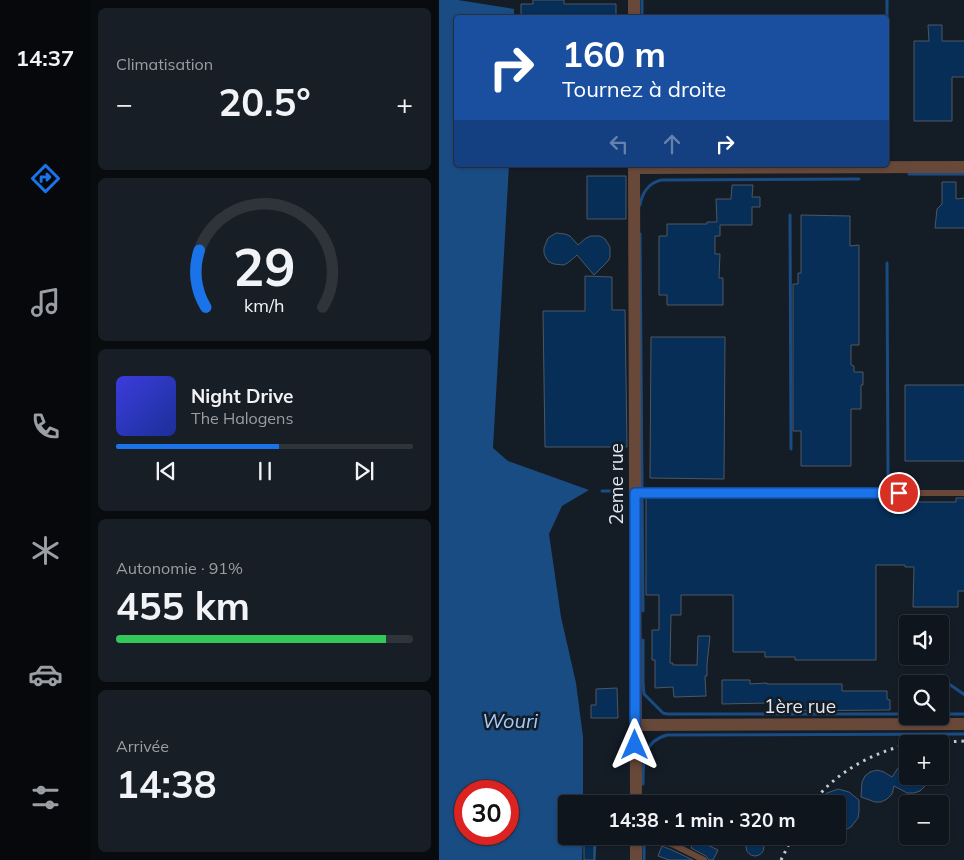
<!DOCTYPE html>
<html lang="fr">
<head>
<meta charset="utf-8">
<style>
  :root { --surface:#0f151c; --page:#181e25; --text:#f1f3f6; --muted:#9b9fa3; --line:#2f343b; --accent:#1a73e8 }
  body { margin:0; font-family:Mulish,sans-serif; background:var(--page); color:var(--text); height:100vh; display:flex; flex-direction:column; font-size:19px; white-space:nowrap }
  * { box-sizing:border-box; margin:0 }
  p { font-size:16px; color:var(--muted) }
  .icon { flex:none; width:28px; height:28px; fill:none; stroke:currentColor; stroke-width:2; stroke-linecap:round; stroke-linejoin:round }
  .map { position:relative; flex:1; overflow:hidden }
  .drawer { display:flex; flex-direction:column; gap:8px; padding:8px; background:#080c0f; width:349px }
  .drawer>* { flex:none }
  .banner { position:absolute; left:15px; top:15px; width:435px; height:152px; border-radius:5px; box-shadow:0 1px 4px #0004,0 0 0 1px var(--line); background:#1a4fa0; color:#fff; overflow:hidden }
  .buttons { position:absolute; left:460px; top:615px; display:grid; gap:10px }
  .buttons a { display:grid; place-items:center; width:50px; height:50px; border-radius:5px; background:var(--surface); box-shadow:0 1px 4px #0004,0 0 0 1px var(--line); font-size:25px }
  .speed { position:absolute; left:15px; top:780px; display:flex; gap:10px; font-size:25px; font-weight:700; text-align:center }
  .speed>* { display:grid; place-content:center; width:65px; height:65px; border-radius:50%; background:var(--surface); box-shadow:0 1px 4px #0004,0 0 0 1px var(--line); line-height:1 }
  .speed .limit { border:8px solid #d22; background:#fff; color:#111 }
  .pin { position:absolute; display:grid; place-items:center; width:42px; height:42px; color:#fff; margin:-21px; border:2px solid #fff; border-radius:50%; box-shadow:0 1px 5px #0007 }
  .me { position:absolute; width:55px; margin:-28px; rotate:0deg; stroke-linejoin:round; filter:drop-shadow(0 0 4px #0008) }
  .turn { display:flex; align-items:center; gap:18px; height:105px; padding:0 25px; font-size:22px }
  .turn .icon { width:65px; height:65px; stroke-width:2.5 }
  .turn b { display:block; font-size:35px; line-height:42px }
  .lanes { display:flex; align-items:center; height:48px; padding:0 25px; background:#0003; justify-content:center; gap:25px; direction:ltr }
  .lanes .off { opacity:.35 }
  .big { font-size:38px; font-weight:700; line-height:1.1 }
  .drawer .card { flex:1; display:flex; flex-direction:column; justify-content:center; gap:8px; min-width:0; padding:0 18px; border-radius:8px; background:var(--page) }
  .drawer .dial { align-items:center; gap:0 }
  .dial svg { height:130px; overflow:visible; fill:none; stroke:var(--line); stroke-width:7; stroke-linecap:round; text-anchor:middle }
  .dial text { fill:var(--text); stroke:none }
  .song { display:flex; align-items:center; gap:15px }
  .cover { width:60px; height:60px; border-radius:8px; background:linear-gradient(135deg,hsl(240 70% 55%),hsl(230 70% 35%)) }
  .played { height:5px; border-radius:2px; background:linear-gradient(90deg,var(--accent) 55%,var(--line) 55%) }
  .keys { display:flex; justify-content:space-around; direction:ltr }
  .heat { display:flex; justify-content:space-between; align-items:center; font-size:28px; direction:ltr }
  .charge { height:8px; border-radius:4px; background:linear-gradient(90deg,#34c759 91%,var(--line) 0) }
  .trip { position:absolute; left:119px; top:795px; width:288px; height:50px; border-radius:5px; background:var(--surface); box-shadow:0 1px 4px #0004,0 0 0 1px var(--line); font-weight:700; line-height:50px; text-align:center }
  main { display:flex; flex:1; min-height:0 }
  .menu { display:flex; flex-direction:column; width:90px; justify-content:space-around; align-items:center; background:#06080b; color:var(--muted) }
  .menu .icon { width:35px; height:35px }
  .menu .active { color:var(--accent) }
  .menu b { font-size:22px; color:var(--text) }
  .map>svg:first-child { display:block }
  .water { fill:#1a4c84; fill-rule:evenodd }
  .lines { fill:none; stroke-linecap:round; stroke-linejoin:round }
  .stream { stroke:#1a4c84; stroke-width:3 }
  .building { fill:#062e57; stroke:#4e5762 }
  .lane { stroke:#674839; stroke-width:6 }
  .street { stroke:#674839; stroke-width:12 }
  .rail { stroke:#c4cad1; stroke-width:3; stroke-dasharray:2.5 5; stroke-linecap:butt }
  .route-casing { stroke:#114b97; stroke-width:12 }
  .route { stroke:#1a73e8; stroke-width:9 }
  .labels { text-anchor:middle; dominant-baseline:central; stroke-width:5; stroke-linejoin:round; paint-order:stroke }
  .street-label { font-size:19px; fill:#e3e8ef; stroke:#141c26 }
  .water-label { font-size:20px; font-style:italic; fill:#a1cafb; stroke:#141c26 }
</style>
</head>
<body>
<main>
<nav class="menu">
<b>14:37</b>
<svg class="icon active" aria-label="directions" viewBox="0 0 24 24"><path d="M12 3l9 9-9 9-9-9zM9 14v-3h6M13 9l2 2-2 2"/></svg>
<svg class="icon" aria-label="music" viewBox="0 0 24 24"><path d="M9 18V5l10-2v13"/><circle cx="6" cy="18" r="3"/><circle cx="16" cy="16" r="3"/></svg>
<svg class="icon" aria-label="phone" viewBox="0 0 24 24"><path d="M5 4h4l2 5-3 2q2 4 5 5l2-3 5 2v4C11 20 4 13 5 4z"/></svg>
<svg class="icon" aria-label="climate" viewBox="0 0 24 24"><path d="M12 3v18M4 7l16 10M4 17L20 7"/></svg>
<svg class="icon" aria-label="car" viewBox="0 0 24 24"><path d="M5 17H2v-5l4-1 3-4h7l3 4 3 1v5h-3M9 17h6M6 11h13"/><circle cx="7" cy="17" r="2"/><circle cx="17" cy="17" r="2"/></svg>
<svg class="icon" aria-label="filters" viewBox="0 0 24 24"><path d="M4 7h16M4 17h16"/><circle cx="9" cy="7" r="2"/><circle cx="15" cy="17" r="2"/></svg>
</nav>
<section class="drawer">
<div class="card"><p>Climatisation</p>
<div class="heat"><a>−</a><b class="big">20.5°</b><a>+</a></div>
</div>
<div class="card dial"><svg viewBox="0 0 100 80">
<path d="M14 69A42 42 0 1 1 86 69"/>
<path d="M14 69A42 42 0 0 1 10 34" stroke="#1a73e8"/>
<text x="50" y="56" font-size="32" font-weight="700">29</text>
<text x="50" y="72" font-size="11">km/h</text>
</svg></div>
<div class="card">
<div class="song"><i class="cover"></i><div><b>Night Drive</b><p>The Halogens</p></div></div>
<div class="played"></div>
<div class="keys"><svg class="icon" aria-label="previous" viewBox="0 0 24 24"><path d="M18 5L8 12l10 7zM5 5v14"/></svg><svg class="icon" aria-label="pause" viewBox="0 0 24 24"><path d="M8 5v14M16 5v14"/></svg><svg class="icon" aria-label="next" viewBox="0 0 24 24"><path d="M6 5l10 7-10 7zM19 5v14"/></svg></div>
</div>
<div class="card"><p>Autonomie · 91%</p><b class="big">455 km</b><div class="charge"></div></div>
<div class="card"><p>Arrivée</p><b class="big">14:38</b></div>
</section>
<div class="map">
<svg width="526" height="860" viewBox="0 0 526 860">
  <rect width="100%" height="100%" fill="#141c26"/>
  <path class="water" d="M0 0H19L75 9V17L18 18V165H70L54 448 69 461 150 490 123 506 110 534 122 617 137 683 144 737V804H128V836H144L143 860H0ZM26 791H69V834H26Z"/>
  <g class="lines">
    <path class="stream" d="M203 0V18
      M448 0V164H450
      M470 174H526
      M201 205C203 193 210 183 222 180L420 179
      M351 215 352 449
      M201 234 204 611
      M448 263 449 479
      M163 491H179
      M204 640V683L205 694 224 713 228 714H469
      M502 675 510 684 526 695
      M501 714H526
      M204 784C204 762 203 742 228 735L526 734
      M248 836 256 840
      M155 860 156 844
      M205 860V836"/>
  </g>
  <path class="building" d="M94 0H125V4H177V18H82V4H94Z
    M489 25H503V41H526V77H513V121H475V41H490Z
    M148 176H187V219H148Z
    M503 182H517V199L526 198V228H496L498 209 503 204Z
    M293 185H314L313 197H321V207H313V225H281V236H276V254H281L280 278H284V305H228V295H220V236H228V224H268V222H278L277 199H292Z
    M362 215 411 216V246L420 245V345H412V365L415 366V372H424V385H422V409H412V466H362V431H354V284H359V273H362Z
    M117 233 126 234 131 236 139 245 147 238 152 236H161L166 239 171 247V257L169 261 155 275 138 255 130 262 125 265 115 264 110 262 107 258 105 253V248L109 238Z
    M146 276 173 277V310H186L188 447H106L104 311H146Z
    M212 337H286L285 479 211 478Z
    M466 385H526V461H466Z
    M207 498H441V502H517V498H526V591H519V607H474L475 567H466V565H437V660H356V657H326V652H294V595H242V615H232L231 663H234V665H258L259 636H271L268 664V676H266L267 696 235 697 234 687 216 688V660H213V630H220V595H207Z
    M283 680H311V684L328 683V684H403V691H448V699L451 700V710L329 711V703L283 704Z
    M178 688 179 718H152V705H157V689Z
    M469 761V776H490L486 786 481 791 475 793H468L455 786 453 794 448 799 442 802H436L422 797 423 782 426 776 431 772 438 770 445 772 453 777 461 765Z
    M399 789 410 792 420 800V812L419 818 412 827 406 830 398 831V804H380L383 797 388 793Z
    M145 836H155V860H145Z
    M161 836H189V844H161Z
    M307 847a9 9 0 1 1 18 0a9 9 0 1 1-18 0Z
    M256 839 279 850 274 860H270L267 856 252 848Z
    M223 846 233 850 254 860H230L219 856Z"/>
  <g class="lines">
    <path class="lane" d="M196 493H526
      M207 836 235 845 265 860"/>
    <path class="street" d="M195 0V18
      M195 165 197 804
      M195 168 526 167
      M196 725 526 724
      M197 836V860"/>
    <path class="rail" d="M470 744 526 741
      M373 804C396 772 432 754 469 744
      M342 860 354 836"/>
  </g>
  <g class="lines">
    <defs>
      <path id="route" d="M196 745V493H460"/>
    </defs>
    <use href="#route" class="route-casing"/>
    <use href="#route" class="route"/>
  </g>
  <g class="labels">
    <g class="street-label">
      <text transform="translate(177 484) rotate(-90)">2eme rue</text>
      <text x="361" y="706">1ère rue</text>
    </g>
    <g class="water-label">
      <text x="71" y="720">Wouri</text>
    </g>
  </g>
</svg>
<div class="buttons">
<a><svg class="icon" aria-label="sound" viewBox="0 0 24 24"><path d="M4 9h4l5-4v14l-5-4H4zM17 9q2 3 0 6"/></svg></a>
<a><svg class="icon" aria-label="search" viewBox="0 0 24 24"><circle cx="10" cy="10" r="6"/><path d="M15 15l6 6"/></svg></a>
<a>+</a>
<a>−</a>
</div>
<div class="speed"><div class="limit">30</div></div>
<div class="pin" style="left:460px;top:493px;background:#d93025"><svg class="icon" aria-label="arrive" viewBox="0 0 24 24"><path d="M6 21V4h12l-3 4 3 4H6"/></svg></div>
<svg class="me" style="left:196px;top:745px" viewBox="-20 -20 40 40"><path d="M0-17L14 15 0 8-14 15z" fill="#1a73e8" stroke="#fff" stroke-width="4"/></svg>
<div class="trip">14:38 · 1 min · 320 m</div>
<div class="banner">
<div class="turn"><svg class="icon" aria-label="right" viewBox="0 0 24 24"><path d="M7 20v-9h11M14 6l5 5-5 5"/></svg><div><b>160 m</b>Tournez à droite</div></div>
<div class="lanes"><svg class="icon off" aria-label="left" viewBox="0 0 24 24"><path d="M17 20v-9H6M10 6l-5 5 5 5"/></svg><svg class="icon off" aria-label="ahead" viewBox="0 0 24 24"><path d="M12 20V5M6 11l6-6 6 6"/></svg><svg class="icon" aria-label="right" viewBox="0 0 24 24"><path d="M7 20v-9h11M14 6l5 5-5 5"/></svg></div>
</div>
</div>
</main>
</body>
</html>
